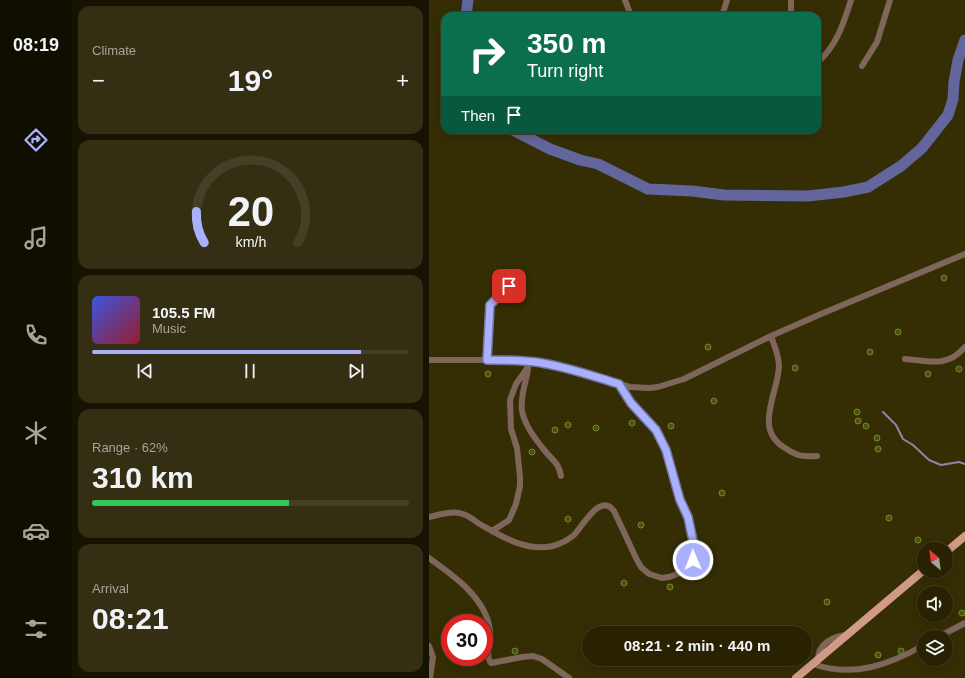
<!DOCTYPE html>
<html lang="en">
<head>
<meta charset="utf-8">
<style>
  :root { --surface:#282203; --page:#342f12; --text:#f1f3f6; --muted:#a5a49a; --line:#443f25; --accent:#a9b0fc }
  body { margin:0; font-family:Arial,sans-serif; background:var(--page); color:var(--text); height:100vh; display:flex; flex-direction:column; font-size:15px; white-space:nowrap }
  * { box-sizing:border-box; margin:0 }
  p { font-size:13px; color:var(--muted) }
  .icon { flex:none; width:22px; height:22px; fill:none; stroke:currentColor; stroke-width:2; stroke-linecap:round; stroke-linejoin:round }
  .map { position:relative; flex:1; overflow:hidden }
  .panel { display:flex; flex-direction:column; gap:6px; padding:6px; background:#161302; width:357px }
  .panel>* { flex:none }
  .guide { position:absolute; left:12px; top:12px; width:380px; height:122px; border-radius:12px; box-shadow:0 2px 10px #0003,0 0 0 1px var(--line); background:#0b6e4f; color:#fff; overflow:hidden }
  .needle { width:26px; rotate:331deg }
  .controls { position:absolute; left:488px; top:542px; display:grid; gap:8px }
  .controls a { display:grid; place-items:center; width:36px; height:36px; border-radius:50%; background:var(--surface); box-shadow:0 2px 10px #0003,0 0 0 1px var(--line); font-size:20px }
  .speed { position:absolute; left:12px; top:614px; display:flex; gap:8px; font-size:20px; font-weight:700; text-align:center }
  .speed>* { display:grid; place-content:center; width:52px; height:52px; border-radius:50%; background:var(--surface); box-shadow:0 2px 10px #0003,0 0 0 1px var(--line); line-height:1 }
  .speed .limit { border:6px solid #d22; background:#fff; color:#111 }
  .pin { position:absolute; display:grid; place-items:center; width:34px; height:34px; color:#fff; margin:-17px; border-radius:8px; box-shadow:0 2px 6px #0006 }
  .me { position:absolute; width:44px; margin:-22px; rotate:359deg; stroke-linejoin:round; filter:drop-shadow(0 0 3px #0008) }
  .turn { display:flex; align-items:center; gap:14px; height:84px; padding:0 20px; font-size:18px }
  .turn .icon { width:52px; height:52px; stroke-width:2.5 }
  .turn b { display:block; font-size:28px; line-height:34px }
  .then { display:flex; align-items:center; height:38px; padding:0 20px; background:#0003; gap:8px; font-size:15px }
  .big { font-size:30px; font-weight:700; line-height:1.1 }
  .panel .widget { flex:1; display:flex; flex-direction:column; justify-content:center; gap:6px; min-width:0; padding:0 14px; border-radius:12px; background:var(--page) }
  .panel .dial { align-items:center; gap:0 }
  .dial svg { height:104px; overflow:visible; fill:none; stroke:var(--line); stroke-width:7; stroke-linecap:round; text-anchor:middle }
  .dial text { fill:var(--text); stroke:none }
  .song { display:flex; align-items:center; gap:12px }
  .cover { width:48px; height:48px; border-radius:6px; background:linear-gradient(135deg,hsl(230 70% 55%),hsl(350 70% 35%)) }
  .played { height:4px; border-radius:2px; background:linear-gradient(90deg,var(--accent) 85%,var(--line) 85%) }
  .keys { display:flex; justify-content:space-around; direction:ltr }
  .heat { display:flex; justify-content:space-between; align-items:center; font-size:22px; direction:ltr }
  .charge { height:6px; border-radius:3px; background:linear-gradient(90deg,#34c759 62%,var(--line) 0) }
  .trip { position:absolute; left:153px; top:626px; width:230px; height:40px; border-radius:20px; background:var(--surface); box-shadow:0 2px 10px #0003,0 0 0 1px var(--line); font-weight:700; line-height:40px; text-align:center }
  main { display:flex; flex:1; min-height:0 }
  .tabs { display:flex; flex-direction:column; width:72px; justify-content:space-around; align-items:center; background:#100e01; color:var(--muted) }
  .tabs .icon { width:28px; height:28px }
  .tabs .active { color:var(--accent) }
  .tabs b { font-size:18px; color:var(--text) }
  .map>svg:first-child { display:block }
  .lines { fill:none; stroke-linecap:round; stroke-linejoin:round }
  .stream { stroke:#8888a4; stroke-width:2 }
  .river { stroke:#62669c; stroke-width:11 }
  .building { fill:#485503; stroke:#74833c }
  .minor { stroke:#80655b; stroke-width:6 }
  .major { stroke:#d19a87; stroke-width:8 }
  .route-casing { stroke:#6e72a4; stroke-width:10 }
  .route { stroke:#a9b0fc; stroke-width:7 }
</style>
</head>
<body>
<main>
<nav class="tabs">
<b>08:19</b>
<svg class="icon active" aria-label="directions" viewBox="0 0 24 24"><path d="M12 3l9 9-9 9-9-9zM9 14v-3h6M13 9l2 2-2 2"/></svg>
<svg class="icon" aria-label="music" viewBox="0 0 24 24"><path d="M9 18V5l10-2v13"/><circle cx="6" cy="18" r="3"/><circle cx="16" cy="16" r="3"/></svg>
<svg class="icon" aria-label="phone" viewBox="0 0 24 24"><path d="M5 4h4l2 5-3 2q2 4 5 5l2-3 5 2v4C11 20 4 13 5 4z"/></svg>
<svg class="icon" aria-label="climate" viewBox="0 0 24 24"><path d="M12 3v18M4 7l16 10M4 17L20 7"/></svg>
<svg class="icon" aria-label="car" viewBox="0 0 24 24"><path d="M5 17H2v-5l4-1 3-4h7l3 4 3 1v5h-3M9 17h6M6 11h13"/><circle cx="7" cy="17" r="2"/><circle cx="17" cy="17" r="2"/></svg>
<svg class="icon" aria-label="filters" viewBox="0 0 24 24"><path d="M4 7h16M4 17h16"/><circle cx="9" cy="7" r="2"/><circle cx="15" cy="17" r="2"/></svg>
</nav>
<section class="panel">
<div class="widget"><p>Climate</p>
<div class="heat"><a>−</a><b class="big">19°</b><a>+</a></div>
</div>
<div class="widget dial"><svg viewBox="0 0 100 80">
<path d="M14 69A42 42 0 1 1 86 69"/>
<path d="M14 69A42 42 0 0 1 8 45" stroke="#a9b0fc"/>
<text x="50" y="56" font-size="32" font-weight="700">20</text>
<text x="50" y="72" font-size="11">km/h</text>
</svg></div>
<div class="widget">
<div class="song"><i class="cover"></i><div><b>105.5 FM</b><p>Music</p></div></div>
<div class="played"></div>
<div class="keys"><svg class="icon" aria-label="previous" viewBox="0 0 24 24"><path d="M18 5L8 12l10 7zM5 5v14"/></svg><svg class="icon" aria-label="pause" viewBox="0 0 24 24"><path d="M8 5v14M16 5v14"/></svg><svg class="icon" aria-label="next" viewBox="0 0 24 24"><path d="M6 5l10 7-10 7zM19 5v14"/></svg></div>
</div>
<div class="widget"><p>Range · 62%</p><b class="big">310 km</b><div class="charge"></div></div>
<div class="widget"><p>Arrival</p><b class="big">08:21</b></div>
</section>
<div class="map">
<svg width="536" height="678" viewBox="0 0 536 678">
  <rect width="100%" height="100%" fill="#352e04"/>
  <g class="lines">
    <path class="stream" d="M454 412 467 425 474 439 484 445 500 460 512 465 530 462 536 464"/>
    <path class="river" d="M37 16 39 0
      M84 130 121 149 151 160 169 164 219 189 263 191 295 195 379 196 415 192 439 187 472 166 493 148 519 115 524 99 525 82 529 60 536 40"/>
  </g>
  <path class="building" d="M512 278a3 3 0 1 1 6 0a3 3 0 1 1-6 0Z
    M466 332a3 3 0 1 1 6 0a3 3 0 1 1-6 0Z
    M276 347a3 3 0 1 1 6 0a3 3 0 1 1-6 0Z
    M438 352a3 3 0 1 1 6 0a3 3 0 1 1-6 0Z
    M363 368a3 3 0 1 1 6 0a3 3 0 1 1-6 0Z
    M527 369a3 3 0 1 1 6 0a3 3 0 1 1-6 0Z
    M56 374a3 3 0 1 1 6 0a3 3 0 1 1-6 0Z
    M496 374a3 3 0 1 1 6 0a3 3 0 1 1-6 0Z
    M282 401a3 3 0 1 1 6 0a3 3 0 1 1-6 0Z
    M425 412a3 3 0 1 1 6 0a3 3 0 1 1-6 0Z
    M426 421a3 3 0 1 1 6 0a3 3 0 1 1-6 0Z
    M200 423a3 3 0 1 1 6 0a3 3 0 1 1-6 0Z
    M136 425a3 3 0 1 1 6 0a3 3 0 1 1-6 0Z
    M434 426a3 3 0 1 1 6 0a3 3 0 1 1-6 0Z
    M239 426a3 3 0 1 1 6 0a3 3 0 1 1-6 0Z
    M164 428a3 3 0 1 1 6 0a3 3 0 1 1-6 0Z
    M123 430a3 3 0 1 1 6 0a3 3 0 1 1-6 0Z
    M445 438a3 3 0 1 1 6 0a3 3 0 1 1-6 0Z
    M446 449a3 3 0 1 1 6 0a3 3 0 1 1-6 0Z
    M100 452a3 3 0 1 1 6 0a3 3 0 1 1-6 0Z
    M290 493a3 3 0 1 1 6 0a3 3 0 1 1-6 0Z
    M457 518a3 3 0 1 1 6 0a3 3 0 1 1-6 0Z
    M136 519a3 3 0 1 1 6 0a3 3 0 1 1-6 0Z
    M209 525a3 3 0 1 1 6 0a3 3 0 1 1-6 0Z
    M486 540a3 3 0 1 1 6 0a3 3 0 1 1-6 0Z
    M192 583a3 3 0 1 1 6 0a3 3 0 1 1-6 0Z
    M238 587a3 3 0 1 1 6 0a3 3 0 1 1-6 0Z
    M395 602a3 3 0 1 1 6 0a3 3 0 1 1-6 0Z
    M530 613a3 3 0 1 1 6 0a3 3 0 1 1-6 0Z
    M83 651a3 3 0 1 1 6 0a3 3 0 1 1-6 0Z
    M469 651a3 3 0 1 1 6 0a3 3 0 1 1-6 0Z
    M446 655a3 3 0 1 1 6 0a3 3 0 1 1-6 0Z"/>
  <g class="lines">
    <path class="minor" d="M196 0 202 16
      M362 0V11
      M293 16 298 0
      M388 63C408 45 414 25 422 0
      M433 66 448 42 461 0
      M342 336C345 345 350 356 350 366 349 394 324 429 356 448 368 456 373 457 388 456
      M476 359C501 361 518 368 536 347
      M0 360H61L106 362 129 366 201 387 220 388 229 387 255 379 342 336 392 314 536 254
      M58 360 61 305 82 284V280
      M99 369C97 383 91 396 93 411 96 426 107 440 116 451 124 461 130 463 132 476
      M0 517C10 515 20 511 30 513 37 514 44 519 49 523 72 536 96 552 124 546 131 544 139 540 145 535 154 526 171 492 185 511L207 558 212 567 220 574 233 578 240 577 251 573 261 565 264 559V553L261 524 259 517 251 500 237 450 227 430 202 403 190 384
      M63 531 80 520 87 504 91 486V477L88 448 82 429 81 400 87 384 99 367
      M0 558C24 575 57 598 61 630 63 639 55 655 62 663L93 657 104 656 113 659 140 678
      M509 637 536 623
      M0 646 4 657 1 678
      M389 659C389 644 404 636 418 635
      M384 664C424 678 460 665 495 645"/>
    <path class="major" d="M517 552 536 536
      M367 678 495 570"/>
  </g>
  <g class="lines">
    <defs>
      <path id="route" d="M80 286 61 305 58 360C74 360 91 360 107 362 136 366 163 376 190 384L202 403 227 430 237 450 251 500 259 517 264 541V560"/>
    </defs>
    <use href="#route" class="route-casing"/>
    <use href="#route" class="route"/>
  </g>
</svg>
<div class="controls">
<a><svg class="needle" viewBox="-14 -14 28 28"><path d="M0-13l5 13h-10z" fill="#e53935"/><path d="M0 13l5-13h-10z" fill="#a5a49a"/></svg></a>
<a><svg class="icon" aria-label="sound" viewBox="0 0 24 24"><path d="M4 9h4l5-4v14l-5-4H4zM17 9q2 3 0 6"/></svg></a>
<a><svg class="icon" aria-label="layers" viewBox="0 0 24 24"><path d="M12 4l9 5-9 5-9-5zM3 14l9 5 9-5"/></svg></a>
</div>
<div class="speed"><div class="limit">30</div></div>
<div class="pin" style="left:80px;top:286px;background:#d93025"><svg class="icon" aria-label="arrive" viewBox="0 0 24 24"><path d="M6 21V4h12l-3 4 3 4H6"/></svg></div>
<svg class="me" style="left:264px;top:560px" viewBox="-20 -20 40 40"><circle r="17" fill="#a9b0fc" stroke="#fff" stroke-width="3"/><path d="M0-11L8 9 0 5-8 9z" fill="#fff"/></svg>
<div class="trip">08:21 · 2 min · 440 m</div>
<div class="guide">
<div class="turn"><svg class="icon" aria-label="right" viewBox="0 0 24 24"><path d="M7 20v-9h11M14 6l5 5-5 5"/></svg><div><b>350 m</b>Turn right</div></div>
<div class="then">Then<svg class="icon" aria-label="arrive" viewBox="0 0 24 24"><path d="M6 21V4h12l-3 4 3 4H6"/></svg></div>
</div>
</div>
</main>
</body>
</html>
